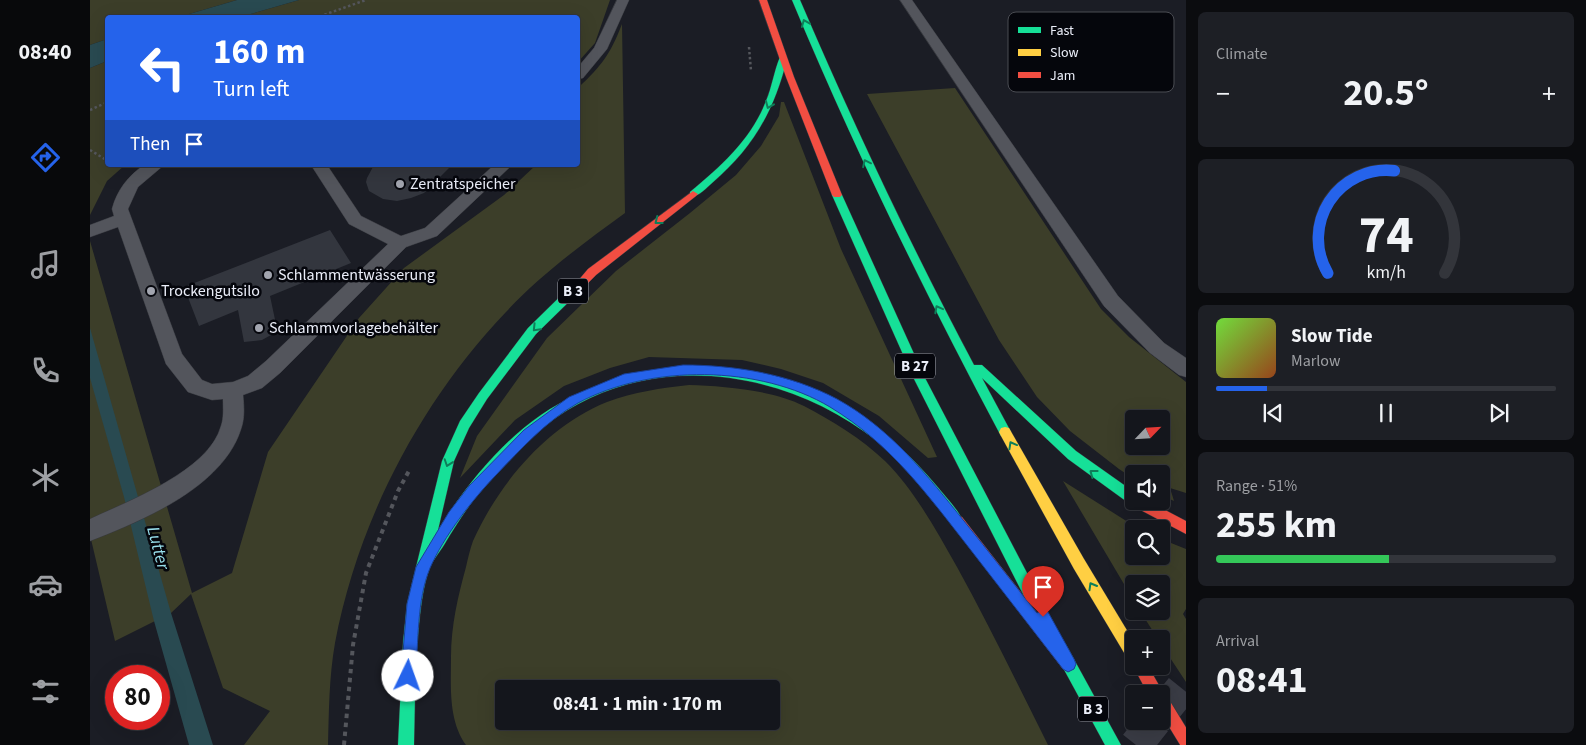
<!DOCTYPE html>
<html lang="en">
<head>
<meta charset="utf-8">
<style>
  :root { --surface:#14161c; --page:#1d1f25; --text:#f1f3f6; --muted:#9d9fa3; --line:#33353b; --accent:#2563eb }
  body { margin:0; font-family:"Source Sans 3",sans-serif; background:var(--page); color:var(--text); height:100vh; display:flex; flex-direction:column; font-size:19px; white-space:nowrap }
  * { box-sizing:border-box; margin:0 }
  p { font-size:16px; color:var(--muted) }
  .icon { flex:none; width:28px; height:28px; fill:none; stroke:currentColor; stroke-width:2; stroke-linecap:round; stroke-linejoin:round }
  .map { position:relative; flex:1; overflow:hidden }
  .sheet { display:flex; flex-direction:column; gap:12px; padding:12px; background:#0b0c0f; width:400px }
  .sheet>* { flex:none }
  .banner { position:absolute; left:15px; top:15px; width:475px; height:152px; border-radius:5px; box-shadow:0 5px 20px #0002,0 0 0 1px var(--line); background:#2563eb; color:#fff; overflow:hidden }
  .needle { width:32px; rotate:65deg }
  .buttons { position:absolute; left:1035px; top:410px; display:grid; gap:10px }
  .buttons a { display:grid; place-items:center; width:45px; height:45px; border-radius:5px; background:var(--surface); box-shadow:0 5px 20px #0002,0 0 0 1px var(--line); font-size:25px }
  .speed { position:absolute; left:15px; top:665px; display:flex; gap:10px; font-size:25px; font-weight:700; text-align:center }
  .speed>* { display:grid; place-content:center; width:65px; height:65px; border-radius:50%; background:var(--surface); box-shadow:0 5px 20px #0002,0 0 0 1px var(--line); line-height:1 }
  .speed .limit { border:8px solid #d22; background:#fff; color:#111 }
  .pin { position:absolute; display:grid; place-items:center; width:42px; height:42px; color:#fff; margin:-51px -21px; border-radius:50% 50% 50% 0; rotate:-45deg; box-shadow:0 0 5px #0007 }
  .pin .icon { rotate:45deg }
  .me { position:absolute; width:55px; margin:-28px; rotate:3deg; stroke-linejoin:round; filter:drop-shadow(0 0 4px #0008) }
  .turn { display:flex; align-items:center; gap:18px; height:105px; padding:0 25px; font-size:22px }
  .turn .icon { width:65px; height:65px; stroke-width:2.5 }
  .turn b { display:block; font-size:35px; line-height:42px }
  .then { display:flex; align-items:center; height:48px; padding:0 25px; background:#0003; gap:10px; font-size:19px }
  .big { font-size:38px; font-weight:700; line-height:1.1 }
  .sheet .widget { flex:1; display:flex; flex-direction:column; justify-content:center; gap:8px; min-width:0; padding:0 18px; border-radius:8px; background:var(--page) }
  .sheet .dial { align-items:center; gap:0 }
  .dial svg { height:130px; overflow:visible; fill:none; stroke:var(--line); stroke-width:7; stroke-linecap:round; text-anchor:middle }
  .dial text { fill:var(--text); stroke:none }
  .song { display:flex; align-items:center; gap:15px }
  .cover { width:60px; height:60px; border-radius:8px; background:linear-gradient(135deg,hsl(100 70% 55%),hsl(20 70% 35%)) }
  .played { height:5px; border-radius:2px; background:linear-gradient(90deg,var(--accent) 15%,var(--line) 15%) }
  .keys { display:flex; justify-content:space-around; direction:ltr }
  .heat { display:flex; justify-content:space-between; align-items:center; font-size:28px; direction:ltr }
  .charge { height:8px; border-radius:4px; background:linear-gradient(90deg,#34c759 51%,var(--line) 0) }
  .trip { position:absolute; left:405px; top:680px; width:285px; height:50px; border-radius:5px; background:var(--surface); box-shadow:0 5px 20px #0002,0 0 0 1px var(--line); font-weight:700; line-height:50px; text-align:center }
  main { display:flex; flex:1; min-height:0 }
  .dock { display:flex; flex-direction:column; width:90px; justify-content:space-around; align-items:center; background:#08090b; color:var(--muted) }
  .dock .icon { width:35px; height:35px }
  .dock .active { color:var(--accent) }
  .dock b { font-size:22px; color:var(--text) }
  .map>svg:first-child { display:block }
  .green { fill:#3c3e29; fill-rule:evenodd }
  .water { fill:#294a51 }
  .building { fill:#33363e }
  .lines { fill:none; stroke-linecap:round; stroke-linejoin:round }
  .street-tunnel { stroke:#3a3c45; stroke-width:33; stroke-dasharray:33 17; stroke-linecap:butt }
  .lane-casing { stroke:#383a40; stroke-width:1 }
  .fast-casing { stroke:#383a40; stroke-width:1 }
  .slow-casing { stroke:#383a40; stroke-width:1 }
  .jam-casing { stroke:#383a40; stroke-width:1 }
  .path-far1 { stroke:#54565c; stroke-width:2.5; stroke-dasharray:2.5 2.5; stroke-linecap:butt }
  .path { stroke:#54565c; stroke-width:4; stroke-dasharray:4.5 4.5; stroke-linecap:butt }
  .lane { fill:#53555c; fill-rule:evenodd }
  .fast { fill:#16e098; fill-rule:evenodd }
  .slow { fill:#ffcf43; fill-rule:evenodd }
  .jam { fill:#f24e42; fill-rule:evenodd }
  .jam-bridge-casing { stroke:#383a40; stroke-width:15; stroke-linecap:butt }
  .jam-bridge { stroke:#f24e42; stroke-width:14 }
  .oneway { stroke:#0e7e59 }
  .route { fill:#2563eb; stroke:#184099 }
  .poi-dot { fill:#a2a5af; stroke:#05060c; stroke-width:2 }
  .labels { text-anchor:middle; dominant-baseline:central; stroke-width:5; stroke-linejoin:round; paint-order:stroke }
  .shield { fill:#05060c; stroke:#a6a8b2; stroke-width:1 }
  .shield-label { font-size:15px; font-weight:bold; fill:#ebeef9 }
  .poi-label { font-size:16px; fill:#ebeef9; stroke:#05060c; text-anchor:start }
  .water-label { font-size:18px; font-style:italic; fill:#98dfec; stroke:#05060c }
  .key { fill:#05060c; stroke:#4a4c53; stroke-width:1 }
  .key-label { font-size:14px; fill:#ebeef9 }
</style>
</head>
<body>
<main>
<nav class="dock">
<b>08:40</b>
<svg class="icon active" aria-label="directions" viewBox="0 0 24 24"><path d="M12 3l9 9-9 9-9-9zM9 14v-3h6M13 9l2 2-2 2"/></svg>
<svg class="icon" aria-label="music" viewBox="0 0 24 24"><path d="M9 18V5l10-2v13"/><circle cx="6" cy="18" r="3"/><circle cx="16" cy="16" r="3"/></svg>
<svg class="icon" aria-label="phone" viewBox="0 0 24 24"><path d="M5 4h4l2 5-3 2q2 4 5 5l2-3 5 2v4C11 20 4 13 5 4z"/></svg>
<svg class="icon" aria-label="climate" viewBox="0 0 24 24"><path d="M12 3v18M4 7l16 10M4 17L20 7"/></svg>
<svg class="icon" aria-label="car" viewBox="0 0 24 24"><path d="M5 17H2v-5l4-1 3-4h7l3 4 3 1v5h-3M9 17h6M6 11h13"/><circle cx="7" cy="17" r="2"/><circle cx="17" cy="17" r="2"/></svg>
<svg class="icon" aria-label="filters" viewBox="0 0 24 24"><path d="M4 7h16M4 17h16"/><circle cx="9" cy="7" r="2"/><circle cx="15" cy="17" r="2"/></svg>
</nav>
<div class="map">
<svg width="1096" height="745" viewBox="0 0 1096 745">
  <rect width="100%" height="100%" fill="#1b1d25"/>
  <path class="green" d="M0 0H147L89 17 18 18 17 39 0 45Z
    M209 0H520L505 43 488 62V18L150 17Z
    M532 24 535 213C494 243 451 274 416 312 330 402 268 521 245 643 239 677 239 711 238 745H154L180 711 133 688 101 594 81 613 25 641 0 535V241L102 593 142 573 178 452 269 318 314 268 414 195 446 165H488V110L491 105 488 103V88C512 65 520 55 532 24Z
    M17 61 18 165H35L17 181 0 215V68Z
    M865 88 1011 309 1039 337 1096 382V493L1080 488 1084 501 1071 495V474H1044V479L1029 469 980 431 947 397 909 340 777 94ZM1044 419H1071V446H1044Z
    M691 102H694L751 249 847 457 838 458 789 416 733 383 691 369 652 360 559 357 520 368 474 386 425 420 370 478 387 436 457 338 526 271 600 213 646 175 671 146 689 116Z
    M599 385C633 386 683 390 714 406 741 420 772 439 795 461 825 491 846 530 867 567 899 625 928 685 958 745H376C358 720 361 686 361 657 361 626 368 596 376 567 378 558 380 549 383 541 409 483 457 426 517 402 544 392 571 388 599 385ZM414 689H681V721H414Z
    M973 481 1049 529H1044V556H1071V539L1096 549V609L1093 614 1096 619V682L1071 644V639H1068L1050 611H1071V584H1044V601Z"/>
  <path class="water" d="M147 0H209L150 17H89Z
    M17 39V61L0 68V45Z
    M0 328 81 613 123 745H99L64 621 34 497 0 378Z"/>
  <path class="building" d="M284 165H362L334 193 321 198 307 201 293 199 279 191 276 182 277 178Z
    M240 230 261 263 180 296 187 329 181 335 172 340 154 342 148 310 109 326 94 287Z"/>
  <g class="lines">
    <path class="street-tunnel" d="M1071 714 1096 683
      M1046 745 1065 721"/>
    <defs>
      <path id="lane" d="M527 0H539L517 49 493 78 488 79V67L504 48Z
        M810 0H822L1028 296 1074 343 1096 358V377L1089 375 1060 353 1014 306Z
        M54 165H74L48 187 38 209 92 354 112 380 122 384 143 382 158 376 176 361 298 244 259 224 221 165H237L271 216 311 236 335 228 404 165H422L347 236 316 247 190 373 172 388 153 395C154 406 155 418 151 429 133 487 52 521 0 541V519C38 501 119 471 131 426 134 418 133 408 133 399L122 400 98 392 76 364 28 227 0 237V225L24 216 22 209C27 190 38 176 54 165Z"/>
      <path id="fast" d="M702 0H710C763 124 821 246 884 365H892L986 451 1044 492V501H1050L1048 504 1044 506 1040 504 978 459 892 378 921 432 919 436 915 437 911 436C835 293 764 149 702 0Z
        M690 57 697 59C684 111 663 148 622 183 616 188 608 198 600 196V192C631 166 661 140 676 101 682 87 684 71 690 57Z
        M747 192 752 195 835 378 947 592 949 597 947 602 942 604 937 602 824 379 742 195Z
        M492 278 496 279 497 282 496 285 446 334 397 399 379 428 364 461 348 530C375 487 409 444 451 415 552 347 678 354 777 421 808 442 832 468 856 497 862 504 869 512 873 521L872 525 867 527 862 525C839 496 817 464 787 441 707 378 595 354 500 398 467 413 438 438 413 464 390 489 371 516 354 545 349 553 342 561 339 570 333 587 331 606 329 624 325 664 325 705 324 745H308L313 643 317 604 352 461 370 421 389 393 438 328 488 279Z
        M970 641 975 643 1031 745H1015L965 653 963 648 965 643Z"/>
      <path id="slow" d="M915 427 919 428 994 559 1044 642V663L1039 661 984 569 911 436 909 432 911 428Z"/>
      <path id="jam" d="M669 0H677L704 77 752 195 750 197H744L742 195 696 77Z
        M603 191 608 194 606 196 506 275 496 285H488L487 282 498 269Z
        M1044 496V501H1058L1096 521V534L1041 505 1039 501 1041 497Z
        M867 515 872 517 983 659 985 664 983 669 978 671 973 669 862 525 861 521 862 517Z
        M1044 663V666H1058L1074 694 1072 699 1071 694H1058L1043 666Z"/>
    </defs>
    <use href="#lane" class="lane-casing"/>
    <use href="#fast" class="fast-casing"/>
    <use href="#slow" class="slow-casing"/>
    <use href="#jam" class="jam-casing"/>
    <path class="path-far1" d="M225 18 276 0
      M659 47 661 71
      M0 110 18 102
      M0 150 18 161"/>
    <path class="path" d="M254 745 263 645 276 573 308 491 320 469"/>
    <use href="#lane" class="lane"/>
    <use href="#fast" class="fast"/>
    <use href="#slow" class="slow"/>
    <use href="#jam" class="jam"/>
    <defs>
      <path id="jam-bridge" d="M1071 700 1096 741"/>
    </defs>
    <use href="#jam-bridge" class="jam-bridge-casing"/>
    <use href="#jam-bridge" class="jam-bridge"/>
  </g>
  <defs><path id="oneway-chevron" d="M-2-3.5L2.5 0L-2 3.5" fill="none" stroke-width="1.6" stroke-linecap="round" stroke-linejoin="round" transform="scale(1.25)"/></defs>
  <g class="oneway">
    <use href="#oneway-chevron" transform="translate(715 23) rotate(-112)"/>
    <use href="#oneway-chevron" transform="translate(679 105) rotate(113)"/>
    <use href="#oneway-chevron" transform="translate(776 163) rotate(-116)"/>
    <use href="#oneway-chevron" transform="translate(568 221) rotate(142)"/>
    <use href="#oneway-chevron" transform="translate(848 309) rotate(-118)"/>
    <use href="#oneway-chevron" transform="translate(446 328) rotate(134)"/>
    <use href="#oneway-chevron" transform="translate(922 445) rotate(-119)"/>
    <use href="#oneway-chevron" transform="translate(358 463) rotate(109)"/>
    <use href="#oneway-chevron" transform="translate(1003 473) rotate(-143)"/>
    <use href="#oneway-chevron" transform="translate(1002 586) rotate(-120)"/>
  </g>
  <path class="route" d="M593 365C645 365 700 374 747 399 800 428 837 475 874 521 899 552 923 583 947 613L953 610 958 612 984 659 986 664 984 669 978 672 973 669C942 629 911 589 880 549 837 494 801 444 740 407 670 365 560 364 488 403 456 421 431 449 406 475 382 500 354 536 340 568 327 599 328 643 326 676L323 682 318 684 313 682 311 676 317 604 326 567 359 512 379 486 434 430 479 397 534 374Z"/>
  <g class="poi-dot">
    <circle cx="310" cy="184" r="5"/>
    <circle cx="178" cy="275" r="5"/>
    <circle cx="61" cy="291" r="5"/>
    <circle cx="169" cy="328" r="5"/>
  </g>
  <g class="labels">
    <g class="shield">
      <rect x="468" y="278.5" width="30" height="25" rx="4"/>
      <rect x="805" y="353.5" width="40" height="25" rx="4"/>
      <rect x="988" y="696.5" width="30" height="25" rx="4"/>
    </g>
    <g class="shield-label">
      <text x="483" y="291">B 3</text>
      <text x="825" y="366">B 27</text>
      <text x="1003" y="709">B 3</text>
    </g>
    <g class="poi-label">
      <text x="320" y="184">Zentratspeicher</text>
      <text x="188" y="275">Schlammentwässerung</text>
      <text x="71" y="291">Trockengutsilo</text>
      <text x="179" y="328">Schlammvorlagebehälter</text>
    </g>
    <g class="water-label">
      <text transform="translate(68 548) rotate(75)">Lutter</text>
    </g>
  </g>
  <rect x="918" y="12" width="166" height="80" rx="8" class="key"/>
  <rect x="928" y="27" width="23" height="6" fill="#16e098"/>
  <rect x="928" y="49" width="23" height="7" fill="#ffcf43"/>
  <rect x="928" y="72" width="23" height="6" fill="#f24e42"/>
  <g class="key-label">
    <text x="960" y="35">Fast</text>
    <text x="960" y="57">Slow</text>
    <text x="960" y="80">Jam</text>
  </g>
</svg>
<div class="buttons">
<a><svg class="needle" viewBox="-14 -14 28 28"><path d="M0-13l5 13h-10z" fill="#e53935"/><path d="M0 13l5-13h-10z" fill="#9d9fa3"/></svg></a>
<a><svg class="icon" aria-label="sound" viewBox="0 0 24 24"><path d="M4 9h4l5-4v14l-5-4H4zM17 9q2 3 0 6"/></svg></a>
<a><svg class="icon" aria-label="search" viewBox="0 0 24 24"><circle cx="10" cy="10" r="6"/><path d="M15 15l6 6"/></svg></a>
<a><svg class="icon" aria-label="layers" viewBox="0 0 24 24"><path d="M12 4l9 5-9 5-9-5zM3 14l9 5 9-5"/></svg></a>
<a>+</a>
<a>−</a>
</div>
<div class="speed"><div class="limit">80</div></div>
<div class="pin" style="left:953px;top:617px;background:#d93025"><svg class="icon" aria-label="arrive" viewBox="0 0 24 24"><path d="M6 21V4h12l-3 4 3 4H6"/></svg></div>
<svg class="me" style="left:318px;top:676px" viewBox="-20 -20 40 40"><circle r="19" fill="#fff"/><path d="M0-13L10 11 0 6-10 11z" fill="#2563eb"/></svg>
<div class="trip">08:41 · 1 min · 170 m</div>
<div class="banner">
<div class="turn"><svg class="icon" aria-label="left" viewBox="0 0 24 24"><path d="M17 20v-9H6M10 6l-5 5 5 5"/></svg><div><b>160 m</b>Turn left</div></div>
<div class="then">Then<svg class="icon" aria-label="arrive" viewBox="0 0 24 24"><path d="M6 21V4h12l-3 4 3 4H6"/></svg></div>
</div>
</div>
<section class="sheet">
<div class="widget"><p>Climate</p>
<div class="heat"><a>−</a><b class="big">20.5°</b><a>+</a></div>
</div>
<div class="widget dial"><svg viewBox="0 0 100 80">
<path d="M14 69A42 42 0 1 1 86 69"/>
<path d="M14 69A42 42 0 0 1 55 6" stroke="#2563eb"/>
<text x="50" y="56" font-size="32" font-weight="700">74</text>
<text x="50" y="72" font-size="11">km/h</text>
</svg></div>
<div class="widget">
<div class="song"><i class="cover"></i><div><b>Slow Tide</b><p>Marlow</p></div></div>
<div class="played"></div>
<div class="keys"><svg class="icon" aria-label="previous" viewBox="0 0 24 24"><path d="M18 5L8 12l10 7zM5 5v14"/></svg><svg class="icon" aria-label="pause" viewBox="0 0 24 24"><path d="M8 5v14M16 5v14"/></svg><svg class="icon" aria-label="next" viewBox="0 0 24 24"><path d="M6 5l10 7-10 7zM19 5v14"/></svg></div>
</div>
<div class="widget"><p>Range · 51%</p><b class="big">255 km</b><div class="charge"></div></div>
<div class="widget"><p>Arrival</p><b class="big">08:41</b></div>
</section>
</main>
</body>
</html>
